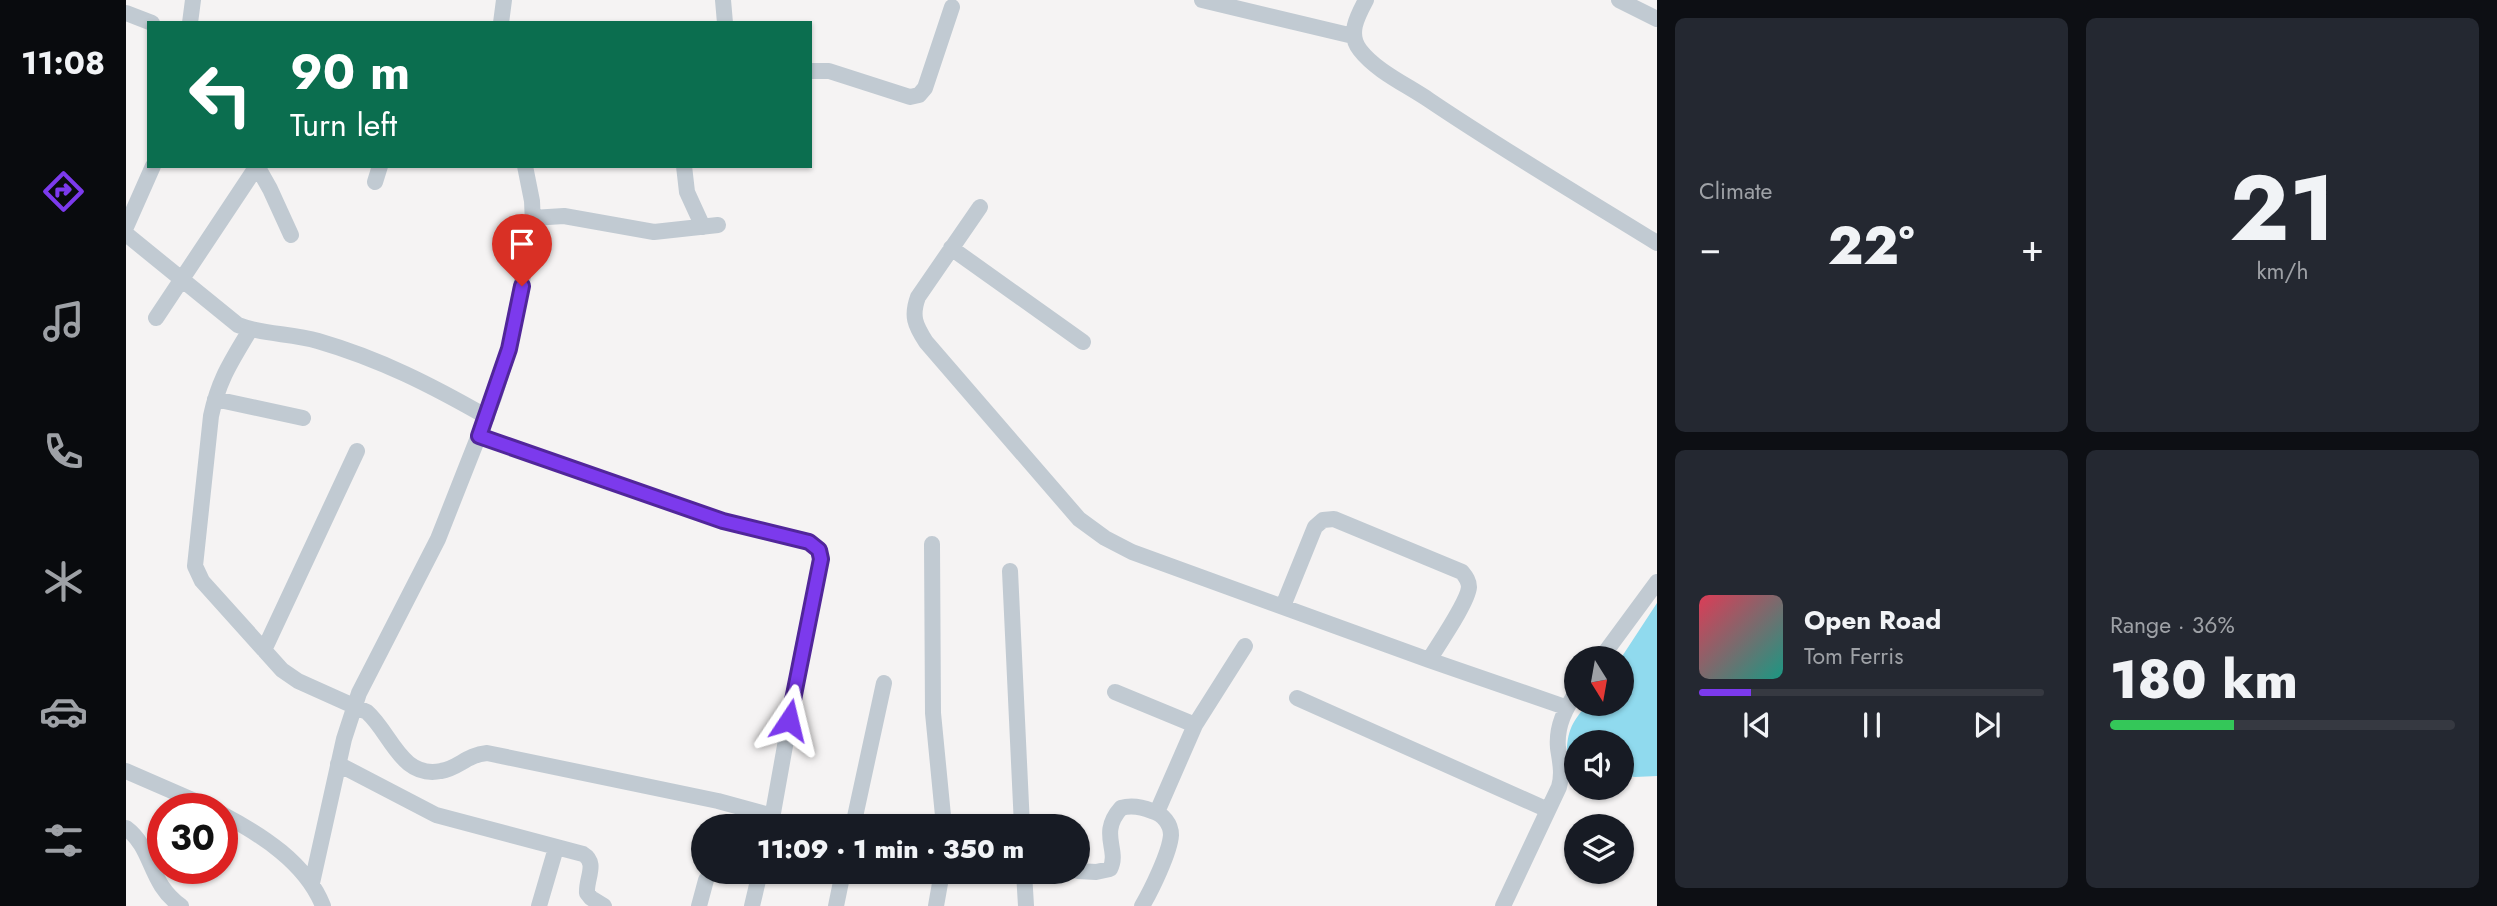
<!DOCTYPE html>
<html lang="en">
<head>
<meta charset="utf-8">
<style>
  :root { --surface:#171b24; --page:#242831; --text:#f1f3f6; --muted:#9ea1a6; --line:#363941; --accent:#7c3aed }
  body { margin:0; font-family:Jost,sans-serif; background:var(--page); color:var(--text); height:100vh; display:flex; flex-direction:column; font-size:26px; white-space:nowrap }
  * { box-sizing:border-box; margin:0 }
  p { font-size:23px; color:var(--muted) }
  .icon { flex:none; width:38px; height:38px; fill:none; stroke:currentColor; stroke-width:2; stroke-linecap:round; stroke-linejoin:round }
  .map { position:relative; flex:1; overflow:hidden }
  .details { display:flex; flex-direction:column; gap:18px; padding:18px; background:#0d0f14; width:840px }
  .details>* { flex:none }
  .top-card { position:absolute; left:21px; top:21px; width:665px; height:147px; border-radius:0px; box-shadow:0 2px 5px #0004; background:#0b6e4f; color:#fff; overflow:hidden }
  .needle { width:46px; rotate:169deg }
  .controls { position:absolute; left:1438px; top:646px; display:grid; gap:14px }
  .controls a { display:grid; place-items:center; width:70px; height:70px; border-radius:50%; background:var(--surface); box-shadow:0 2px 5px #0004; font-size:35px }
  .speed { position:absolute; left:21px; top:793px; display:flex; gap:14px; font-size:35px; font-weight:700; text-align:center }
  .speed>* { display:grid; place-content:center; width:91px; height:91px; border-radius:50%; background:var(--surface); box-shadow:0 2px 5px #0004; line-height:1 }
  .speed .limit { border:10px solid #d22; background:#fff; color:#111 }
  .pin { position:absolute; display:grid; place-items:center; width:60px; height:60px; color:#fff; margin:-72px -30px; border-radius:50% 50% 50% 0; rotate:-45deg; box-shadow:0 0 7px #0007 }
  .pin .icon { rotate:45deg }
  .me { position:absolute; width:77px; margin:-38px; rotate:10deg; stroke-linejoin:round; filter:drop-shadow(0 0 5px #0008) }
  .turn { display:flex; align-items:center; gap:24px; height:147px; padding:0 28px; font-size:32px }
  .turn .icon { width:91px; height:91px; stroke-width:2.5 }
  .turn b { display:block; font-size:49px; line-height:60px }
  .big { font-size:52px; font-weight:800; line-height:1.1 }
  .details .card { flex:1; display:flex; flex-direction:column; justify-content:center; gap:10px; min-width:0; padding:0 24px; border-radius:10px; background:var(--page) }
  .details .dial { align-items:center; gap:0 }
  .dial b { font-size:91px; line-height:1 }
  .song { display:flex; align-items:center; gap:21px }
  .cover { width:84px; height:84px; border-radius:10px; background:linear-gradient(135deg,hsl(350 70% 55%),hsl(170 70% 35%)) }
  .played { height:7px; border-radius:4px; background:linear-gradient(90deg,var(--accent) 15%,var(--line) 15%) }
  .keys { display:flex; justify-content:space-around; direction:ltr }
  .heat { display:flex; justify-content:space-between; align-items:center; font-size:38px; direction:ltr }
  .charge { height:10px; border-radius:5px; background:linear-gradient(90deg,#34c759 36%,var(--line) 0) }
  .details .tiles { flex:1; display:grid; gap:18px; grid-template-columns:repeat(2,1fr) }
  .trip { position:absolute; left:565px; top:814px; width:399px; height:70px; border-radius:35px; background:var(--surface); box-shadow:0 2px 5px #0004; font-weight:800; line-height:70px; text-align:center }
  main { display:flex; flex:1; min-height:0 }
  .dock { display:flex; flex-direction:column; width:126px; justify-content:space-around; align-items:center; background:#090b0e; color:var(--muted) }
  .dock .icon { width:49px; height:49px }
  .dock .active { color:var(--accent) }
  .dock b { font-size:32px; color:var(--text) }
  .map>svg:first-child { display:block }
  .water { fill:#90daee }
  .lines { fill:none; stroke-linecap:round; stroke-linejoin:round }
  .minor { stroke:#c1cad2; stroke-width:16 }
  .route-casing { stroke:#51269a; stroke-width:18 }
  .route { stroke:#7c3aed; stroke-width:12 }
</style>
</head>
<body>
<main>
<nav class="dock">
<b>11:08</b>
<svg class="icon active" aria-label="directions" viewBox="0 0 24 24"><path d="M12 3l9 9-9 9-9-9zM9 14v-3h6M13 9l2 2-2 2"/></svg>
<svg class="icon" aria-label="music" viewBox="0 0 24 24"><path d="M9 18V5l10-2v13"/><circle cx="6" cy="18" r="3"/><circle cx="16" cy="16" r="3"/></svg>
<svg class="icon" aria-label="phone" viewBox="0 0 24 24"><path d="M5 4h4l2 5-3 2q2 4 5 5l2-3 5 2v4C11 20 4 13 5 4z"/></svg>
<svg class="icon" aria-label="climate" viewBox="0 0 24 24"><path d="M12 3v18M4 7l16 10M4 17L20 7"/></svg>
<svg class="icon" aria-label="car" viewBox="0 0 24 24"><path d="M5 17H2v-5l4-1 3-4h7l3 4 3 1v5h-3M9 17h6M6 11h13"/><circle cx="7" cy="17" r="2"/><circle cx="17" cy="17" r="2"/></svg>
<svg class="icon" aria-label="filters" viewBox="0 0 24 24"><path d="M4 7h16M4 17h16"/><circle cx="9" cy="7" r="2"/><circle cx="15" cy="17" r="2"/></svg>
</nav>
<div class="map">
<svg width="1531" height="906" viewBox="0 0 1531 906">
  <rect width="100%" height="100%" fill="#f5f3f3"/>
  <path class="water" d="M1531 603V776L1509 777 1496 775V742H1451V759H1441C1440 734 1445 722 1462 704H1496L1495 658Z"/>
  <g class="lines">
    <path class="minor" d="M597 0 599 23
      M1076 0 1227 36
      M1240 0C1232 15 1221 34 1234 50 1250 71 1281 85 1303 100 1377 150 1455 196 1531 243
      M1493 0 1531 19
      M0 13 26 23
      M64 23 67 0
      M375 23 378 0
      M684 71H703L784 97 793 95 799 88 826 7
      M558 166 561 192 577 227
      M249 182 254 166
      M854 207 792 297C785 316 789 325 800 342L953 519 979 538 1006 552 1303 660 1439 707
      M406 218 438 216 528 232 592 225
      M0 227 27 166
      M0 234 112 325C137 335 166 333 192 341 254 359 305 385 361 417
      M825 248 957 342
      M30 318 131 166 144 189 165 235
      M124 330C105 362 93 379 85 416L69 566 76 581 156 670 172 681 241 712C265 733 275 779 315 771 333 768 340 755 361 753L592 801 647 816
      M89 399 177 418
      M353 436 597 521 683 542 693 550 695 560 676 651 645 824
      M806 544 807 713 818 826
      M884 571 896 826
      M1157 606 1189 527 1197 520 1208 519 1336 572C1340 577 1343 581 1343 587 1342 602 1312 645 1303 660
      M138 650 231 451
      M1475 658 1531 582
      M989 692 1069 725
      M1171 698 1422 810
      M212 764 310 815 457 854C472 863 460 878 461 893L465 898 478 906
      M0 771 85 808
      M1031 812 1069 725 1119 646
      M96 814C136 835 180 863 197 906
      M727 826 758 683
      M0 828C28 849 22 883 55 906
      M952 871 970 872 984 869C994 850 972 834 995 808 1005 805 1016 807 1026 811 1037 814 1045 824 1045 835 1044 852 1025 891 1016 906
      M898 872 900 906
      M186 883 218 739 233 693 312 539 368 397 383 349 407 224 406 201 399 166
      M413 906 430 848
      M573 906 580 880
      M626 906 634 872
      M710 906 717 872
      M810 906 816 872
      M1377 906 1433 787C1437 773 1434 762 1432 748 1430 727 1439 708 1451 692"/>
  </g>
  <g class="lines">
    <defs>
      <path id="route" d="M396 286 383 349 353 436 597 521 683 542 693 550 695 559 663 720"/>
    </defs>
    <use href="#route" class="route-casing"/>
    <use href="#route" class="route"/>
  </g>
</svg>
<div class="controls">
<a><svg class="needle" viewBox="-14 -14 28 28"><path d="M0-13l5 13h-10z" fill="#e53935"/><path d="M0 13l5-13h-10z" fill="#9ea1a6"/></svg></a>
<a><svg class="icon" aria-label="sound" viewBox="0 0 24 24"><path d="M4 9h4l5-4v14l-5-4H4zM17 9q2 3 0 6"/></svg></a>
<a><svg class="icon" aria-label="layers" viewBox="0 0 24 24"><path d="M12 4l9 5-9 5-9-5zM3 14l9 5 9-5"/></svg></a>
</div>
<div class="speed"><div class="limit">30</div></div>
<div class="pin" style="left:396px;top:286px;background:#d93025"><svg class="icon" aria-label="arrive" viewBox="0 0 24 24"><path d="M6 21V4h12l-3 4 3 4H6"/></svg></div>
<svg class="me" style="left:663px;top:720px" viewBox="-20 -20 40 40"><path d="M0-17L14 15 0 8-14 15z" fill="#7c3aed" stroke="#fff" stroke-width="4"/></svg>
<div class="trip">11:09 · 1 min · 350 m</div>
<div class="top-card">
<div class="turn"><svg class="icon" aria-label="left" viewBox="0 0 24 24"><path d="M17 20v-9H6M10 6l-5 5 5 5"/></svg><div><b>90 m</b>Turn left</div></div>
</div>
</div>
<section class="details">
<div class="tiles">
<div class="card"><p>Climate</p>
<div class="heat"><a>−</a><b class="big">22°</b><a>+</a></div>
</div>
<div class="card dial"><b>21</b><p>km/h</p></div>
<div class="card">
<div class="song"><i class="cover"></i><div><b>Open Road</b><p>Tom Ferris</p></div></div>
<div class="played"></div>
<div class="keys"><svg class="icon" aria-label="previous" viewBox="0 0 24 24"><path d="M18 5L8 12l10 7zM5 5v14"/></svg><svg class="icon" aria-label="pause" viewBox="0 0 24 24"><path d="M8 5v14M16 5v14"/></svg><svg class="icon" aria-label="next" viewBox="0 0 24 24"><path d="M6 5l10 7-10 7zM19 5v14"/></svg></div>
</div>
<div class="card"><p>Range · 36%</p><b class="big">180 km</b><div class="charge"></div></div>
</div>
</section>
</main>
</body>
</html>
